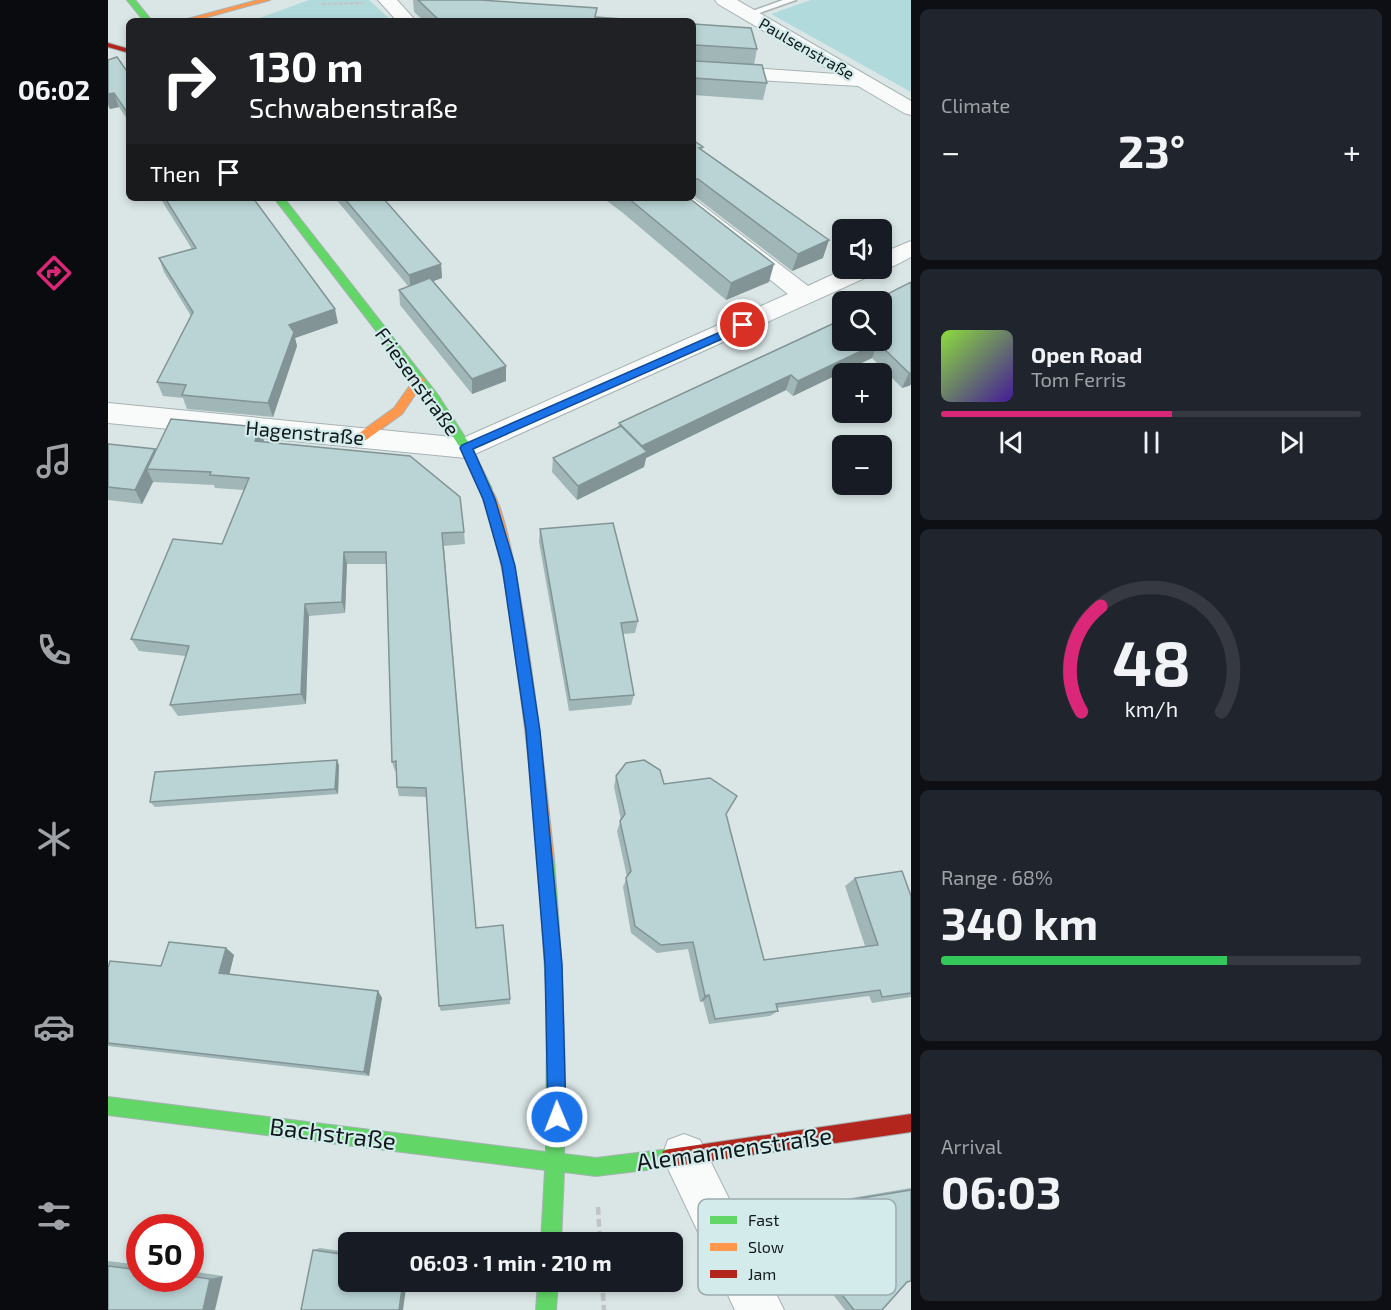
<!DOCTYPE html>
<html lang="en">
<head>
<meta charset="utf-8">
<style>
  :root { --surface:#171b24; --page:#20242c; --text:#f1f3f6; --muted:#9ea1a6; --line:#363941; --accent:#db2777 }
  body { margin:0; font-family:"Exo 2",sans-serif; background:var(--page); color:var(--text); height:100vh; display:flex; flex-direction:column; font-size:22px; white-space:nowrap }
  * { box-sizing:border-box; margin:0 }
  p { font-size:20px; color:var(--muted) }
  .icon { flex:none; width:33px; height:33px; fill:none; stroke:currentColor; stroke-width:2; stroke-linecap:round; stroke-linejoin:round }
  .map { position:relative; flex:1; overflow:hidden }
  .sheet { display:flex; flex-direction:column; gap:9px; padding:9px; background:#0d0f14; width:480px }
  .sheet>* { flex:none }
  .hud { position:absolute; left:18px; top:18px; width:570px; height:183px; border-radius:9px; box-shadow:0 3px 9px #0003; background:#202124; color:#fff; overflow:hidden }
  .controls { position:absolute; left:724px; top:219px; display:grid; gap:12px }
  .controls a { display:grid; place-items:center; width:60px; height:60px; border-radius:9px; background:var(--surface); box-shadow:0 3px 9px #0003; font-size:30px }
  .speed { position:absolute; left:18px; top:1214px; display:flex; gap:12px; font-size:30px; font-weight:700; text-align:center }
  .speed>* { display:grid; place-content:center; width:78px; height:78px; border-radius:50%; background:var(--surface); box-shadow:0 3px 9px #0003; line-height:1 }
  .speed .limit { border:9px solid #d22; background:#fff; color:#111 }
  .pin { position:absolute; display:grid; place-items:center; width:51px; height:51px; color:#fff; margin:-26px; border:3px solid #fff; border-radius:50%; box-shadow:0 2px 6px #0007 }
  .me { position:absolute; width:66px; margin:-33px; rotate:359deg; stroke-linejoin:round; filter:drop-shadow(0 0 4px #0008) }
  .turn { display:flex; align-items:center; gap:21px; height:126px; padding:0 24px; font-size:27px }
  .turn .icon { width:78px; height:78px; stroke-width:2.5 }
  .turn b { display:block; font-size:42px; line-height:51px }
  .then { display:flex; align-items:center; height:57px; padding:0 24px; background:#0003; gap:12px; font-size:22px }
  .big { font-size:45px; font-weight:700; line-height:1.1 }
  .sheet .tile { flex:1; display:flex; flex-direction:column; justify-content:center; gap:9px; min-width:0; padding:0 21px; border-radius:9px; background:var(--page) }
  .sheet .dial { align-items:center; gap:0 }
  .dial svg { height:156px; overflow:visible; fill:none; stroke:var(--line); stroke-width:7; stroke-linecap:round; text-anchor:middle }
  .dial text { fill:var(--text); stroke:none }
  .song { display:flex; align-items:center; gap:18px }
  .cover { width:72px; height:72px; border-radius:9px; background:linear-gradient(135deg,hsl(90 70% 55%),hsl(260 70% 35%)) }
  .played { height:6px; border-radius:3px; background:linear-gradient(90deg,var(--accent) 55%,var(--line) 55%) }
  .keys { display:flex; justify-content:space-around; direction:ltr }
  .heat { display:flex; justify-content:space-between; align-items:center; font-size:33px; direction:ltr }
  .charge { height:9px; border-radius:4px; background:linear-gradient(90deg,#34c759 68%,var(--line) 0) }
  .trip { position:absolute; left:230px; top:1232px; width:345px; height:60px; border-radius:9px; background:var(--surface); box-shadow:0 3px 9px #0003; font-weight:700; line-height:60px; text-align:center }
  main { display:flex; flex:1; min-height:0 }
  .tab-bar { display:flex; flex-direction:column; width:108px; justify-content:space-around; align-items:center; background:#090b0e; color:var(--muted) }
  .tab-bar .icon { width:42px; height:42px }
  .tab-bar .on { color:var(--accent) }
  .tab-bar b { font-size:27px; color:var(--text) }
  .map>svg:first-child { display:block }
  .green { fill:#b1dadd }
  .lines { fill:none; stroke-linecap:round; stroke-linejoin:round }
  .lane-casing { stroke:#a8b2b3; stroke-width:3 }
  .street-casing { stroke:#a8b2b3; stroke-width:2 }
  .fast-casing { stroke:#a8b2b3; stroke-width:2 }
  .slow-casing { stroke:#a8b2b3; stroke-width:2 }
  .jam-casing { stroke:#a8b2b3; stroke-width:2 }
  .path-far1 { stroke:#c1c4c5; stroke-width:2; stroke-dasharray:4 1.5; stroke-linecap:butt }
  .path { stroke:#c1c4c5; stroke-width:4.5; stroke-dasharray:8 4; stroke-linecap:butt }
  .lane { fill:#f9fbfb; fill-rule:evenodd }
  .street { fill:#f9fbfb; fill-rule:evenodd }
  .fast { fill:#63d668; fill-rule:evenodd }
  .slow { fill:#ff974d; fill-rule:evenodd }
  .jam { fill:#b3261e; fill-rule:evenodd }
  .wall { fill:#a0b6b7 }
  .shaded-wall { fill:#829495 }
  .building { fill:#bad4d5; stroke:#829495; stroke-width:1.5 }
  .route { fill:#1a73e8; stroke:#114b97; stroke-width:1.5 }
  .labels { text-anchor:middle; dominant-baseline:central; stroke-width:4.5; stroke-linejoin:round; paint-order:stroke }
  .far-street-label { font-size:16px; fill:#11191a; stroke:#d4ebec }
  .street-label { font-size:20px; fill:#11191a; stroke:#d4ebec }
  .near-street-label { font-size:24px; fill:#11191a; stroke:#d4ebec }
  .key { fill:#d4ebec; stroke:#9aacad; stroke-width:1.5 }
  .key-label { font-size:16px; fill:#11191a }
</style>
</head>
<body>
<main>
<nav class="tab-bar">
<b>06:02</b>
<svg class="icon on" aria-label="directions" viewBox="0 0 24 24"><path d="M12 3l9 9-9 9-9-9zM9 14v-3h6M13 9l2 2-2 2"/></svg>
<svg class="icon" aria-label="music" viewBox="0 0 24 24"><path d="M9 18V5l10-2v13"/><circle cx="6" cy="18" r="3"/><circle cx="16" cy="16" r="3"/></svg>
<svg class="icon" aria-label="phone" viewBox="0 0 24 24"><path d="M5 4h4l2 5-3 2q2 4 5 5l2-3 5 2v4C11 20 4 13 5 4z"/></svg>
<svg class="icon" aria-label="climate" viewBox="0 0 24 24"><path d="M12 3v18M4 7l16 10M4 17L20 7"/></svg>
<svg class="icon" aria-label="car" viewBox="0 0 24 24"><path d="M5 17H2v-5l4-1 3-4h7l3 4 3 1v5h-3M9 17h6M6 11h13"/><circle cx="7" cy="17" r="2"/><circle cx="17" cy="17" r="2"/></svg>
<svg class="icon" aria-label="filters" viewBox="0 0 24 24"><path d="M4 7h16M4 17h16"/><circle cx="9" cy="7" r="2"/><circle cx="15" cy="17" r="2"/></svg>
</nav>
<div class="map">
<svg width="803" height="1310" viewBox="0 0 803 1310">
  <rect width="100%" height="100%" fill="#dae6e6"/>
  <path class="green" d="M201 0H261L284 21H143Z
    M703 0H803V92L663 14Z"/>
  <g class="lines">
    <defs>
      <path id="lane" d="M675 0H688L643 16 636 14Z"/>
      <path id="street" d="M270 0H289L308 21H289Z
        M607 0H629L803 101V115L796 113 750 86 585 76V64L729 74 610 4Z
        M560 198H585L700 286 739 268H774V253L803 241V257C793 262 783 269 772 269L768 273 358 458 0 423V403L355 438 680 294Z
        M576 1134 592 1140 676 1310H627L554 1156 560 1140Z"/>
      <path id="fast" d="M19 0H27L44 21H36Z
        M166 198H176L330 395 364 448 384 489 382 492H374L355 452 322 401Z
        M438 851 443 854 446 859C454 957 459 1055 456 1154L488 1158 562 1149 569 1151 571 1158 569 1165 562 1167 488 1176 456 1172 453 1242H433L437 1170 0 1115V1097L438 1152 439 1003 430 859 433 854Z
        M430 1281H450L448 1310H428Z"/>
      <path id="slow" d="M150 0H162L85 21H72Z
        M312 376 317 380 294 414 258 440H250V434L286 408 308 377Z
        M378 485C409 495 441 813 446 859L443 864 438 867 433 864 430 859C425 795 418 731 409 668 402 607 393 547 372 489Z"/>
      <path id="jam" d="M0 43 21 49V53L0 47Z
        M803 1114V1132L562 1167 555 1165 553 1158 555 1151 562 1149Z"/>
    </defs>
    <use href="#lane" class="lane-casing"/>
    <use href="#street" class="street-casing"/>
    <use href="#fast" class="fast-casing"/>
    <use href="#slow" class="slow-casing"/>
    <use href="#jam" class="jam-casing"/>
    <path class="path-far1" d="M214 4 255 3"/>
    <path class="path" d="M490 1207 492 1242
      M494 1281 496 1310"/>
    <use href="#lane" class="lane"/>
    <use href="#street" class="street"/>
    <use href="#fast" class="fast"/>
    <use href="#slow" class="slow"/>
    <use href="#jam" class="jam"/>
  </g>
  <path class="wall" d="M305 0H372L488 17 543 21H316L306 12Z
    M585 24 649 49 646 65 659 83 655 100 585 95Z
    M0 60 21 74V122L11 107 2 109 0 106Z
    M585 140 595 147 594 150 715 258 684 271 586 196H585Z
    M52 198H155L147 201 230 323 187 338 189 346 165 417 79 409 75 398 55 396 49 382 83 316 56 272 51 258 84 249Z
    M227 198H275L333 264 334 278 325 281 398 381 364 394 292 305 291 290 300 286Z
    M495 198H581L661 282 618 300 515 213Z
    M803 282V385L794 388 764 358 685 396 678 390 538 458 536 467 469 500 444 472 445 458 510 428 511 423 735 319Z
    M156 441V442L356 532 357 544 336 546 368 928 402 999V1004L333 1011 331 1006 319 797 291 796 289 787 288 771H287L284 762 278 564H239L237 613 201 616 198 704 70 716 62 705 78 656 31 651 23 639 114 544 136 490 107 488 106 485 45 482 34 504 0 500V444L48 451Z
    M432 529 530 621 527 633 515 634 526 695 523 705 461 711 431 542Z
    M231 765 230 794 47 807 42 802Z
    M508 776 556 784 618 815 656 960 757 946 737 886 747 878 803 896V997L764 1003 761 996 669 1008 670 1011 662 1016 601 1024 595 1001 592 1002 580 949 549 953 523 933 515 887 519 877 509 831 513 820 506 787Z
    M118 948 126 955 121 975 270 991 274 998 261 1076 0 1046V968L53 966Z
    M803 1188V1281L799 1282 774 1310H737L674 1229 677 1209Z
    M212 1248 240 1252V1281L205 1250Z
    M0 1261 32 1265V1278H82V1271L115 1276 0 1310Z"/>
  <path class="shaded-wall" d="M6 93 11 107 2 109 0 104V94Z
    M141 198H155L142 203Z
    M721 240 715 258 684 271 690 254Z
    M333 264 334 278 303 289 301 275Z
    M666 264 661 282 618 300 623 283Z
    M227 309 230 323 187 338 189 346 165 417 160 403 181 325Z
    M770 343 764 358 685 396 690 381Z
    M398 366V381L364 394V379Z
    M801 373H803V385L794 388Z
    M683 375 678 390 538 458 536 467 469 500 470 486 533 455 534 446Z
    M152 427 156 441 152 454 147 441Z
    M47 449 54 463 39 469 45 482 34 504 27 490Z
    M236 552 239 564 237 613 234 602Z
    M197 604 201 616 198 704 193 694Z
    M229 760 231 765 230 794 227 789Z
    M118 948 126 955 120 980 111 973Z
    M270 991 274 998 261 1076 256 1072Z
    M601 995 595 1001 592 1002 597 996Z
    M115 1276 107 1310H95L102 1279Z
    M295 1281H299L295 1310H291Z"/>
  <path class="building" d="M310 0H372L489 8 487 17 543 21H332Z
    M585 24 643 28 649 49 588 45 585 47V59L588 61 654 65 659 83 585 78Z
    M9 57 21 74V115L6 93 0 94V60Z
    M585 140 595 147 591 148 721 240 690 254 590 179H585Z
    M57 198H145L227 309 181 325 186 332 160 403 74 395 78 385 49 382 85 312 51 258 88 248Z
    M236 198H275L333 264 301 275Z
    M520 198H581L666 264 623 283Z
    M322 278 398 366 364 379 291 290Z
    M803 282V373H801L770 343 690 381 683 375 534 446 511 423 735 319V340H774V302H764Z
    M63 419 152 427 147 441 302 456 352 497 356 532 334 533 368 928 395 925 402 999 331 1006 318 788 289 787 288 761 284 762 278 552H236L234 602 197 604 193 694 62 705 81 646 23 639 65 539 114 544 141 478 102 475 103 472 39 469Z
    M513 426 539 452 470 486 445 458Z
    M0 444 47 449 27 490 0 487Z
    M505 523 530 621 513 623 526 695 462 700 432 529Z
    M229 760 227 789 42 802 47 772Z
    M536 760 552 770 556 784 602 778 629 796 618 814 656 960 770 945 747 878 794 871 803 896V993L774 997 772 990 668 1004 670 1011 607 1019 601 995 597 996 585 942 553 945 527 926 518 878 523 871 512 821 517 814 508 776 518 763Z
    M61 942 118 948 111 973 270 991 256 1072 0 1043V968L2 961 53 966Z
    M803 1190V1281L799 1282 774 1310H746L683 1230 686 1209Z
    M205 1250 240 1255V1281H295L291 1310H193Z
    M0 1266 32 1270V1278H82V1276L102 1279 95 1310H0Z"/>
  <path class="route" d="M635 322 639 323V328L365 449 387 499 407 566 432 731 454 964 458 1117 455 1123 449 1126 442 1123 440 1117 437 964 418 731 394 566 375 499 352 448 354 445Z"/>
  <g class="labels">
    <g class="far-street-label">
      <text transform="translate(699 48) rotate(30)">Paulsenstraße</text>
    </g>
    <g class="street-label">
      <text transform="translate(310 381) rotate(54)">Friesenstraße</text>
      <text transform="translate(197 432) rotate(5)">Hagenstraße</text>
    </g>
    <g class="near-street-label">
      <text transform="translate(225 1133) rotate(7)">Bachstraße</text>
      <text transform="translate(626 1148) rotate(-8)">Alemannenstraße</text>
    </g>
  </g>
  <rect x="590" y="1199" width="198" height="96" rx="9" class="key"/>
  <rect x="602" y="1216" width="27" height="8" fill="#63d668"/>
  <rect x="602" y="1243" width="27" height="8" fill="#ff974d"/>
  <rect x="602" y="1270" width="27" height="8" fill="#b3261e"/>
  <g class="key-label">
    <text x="640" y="1226">Fast</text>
    <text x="640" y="1253">Slow</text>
    <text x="640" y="1280">Jam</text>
  </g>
</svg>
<div class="controls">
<a><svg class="icon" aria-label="sound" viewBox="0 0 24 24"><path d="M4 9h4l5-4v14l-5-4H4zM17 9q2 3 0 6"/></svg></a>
<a><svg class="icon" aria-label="search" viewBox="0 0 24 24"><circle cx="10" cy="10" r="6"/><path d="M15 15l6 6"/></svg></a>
<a>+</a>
<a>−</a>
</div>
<div class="speed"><div class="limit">50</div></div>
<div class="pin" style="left:635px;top:325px;background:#d93025"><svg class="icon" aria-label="arrive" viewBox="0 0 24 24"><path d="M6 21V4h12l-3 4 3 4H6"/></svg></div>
<svg class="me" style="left:449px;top:1117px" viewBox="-20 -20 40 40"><circle r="17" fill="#1a73e8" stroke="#fff" stroke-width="3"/><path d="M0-11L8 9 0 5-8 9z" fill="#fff"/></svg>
<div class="trip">06:03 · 1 min · 210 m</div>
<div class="hud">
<div class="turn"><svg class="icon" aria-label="right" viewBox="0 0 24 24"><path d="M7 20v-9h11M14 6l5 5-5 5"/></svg><div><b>130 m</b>Schwabenstraße</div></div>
<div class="then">Then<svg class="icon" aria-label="arrive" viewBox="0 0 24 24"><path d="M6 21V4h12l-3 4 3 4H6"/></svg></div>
</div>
</div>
<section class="sheet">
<div class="tile"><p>Climate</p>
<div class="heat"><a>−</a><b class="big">23°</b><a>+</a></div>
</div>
<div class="tile">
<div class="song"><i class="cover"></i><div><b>Open Road</b><p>Tom Ferris</p></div></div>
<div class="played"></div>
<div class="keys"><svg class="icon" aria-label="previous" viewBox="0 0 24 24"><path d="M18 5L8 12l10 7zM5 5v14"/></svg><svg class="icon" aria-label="pause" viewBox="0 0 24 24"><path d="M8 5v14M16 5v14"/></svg><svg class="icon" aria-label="next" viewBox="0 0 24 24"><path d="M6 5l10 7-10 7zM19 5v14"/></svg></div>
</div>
<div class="tile dial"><svg viewBox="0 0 100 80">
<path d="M14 69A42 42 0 1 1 86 69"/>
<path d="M14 69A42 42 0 0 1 24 15" stroke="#db2777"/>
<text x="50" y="56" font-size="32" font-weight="700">48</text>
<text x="50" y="72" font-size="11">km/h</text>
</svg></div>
<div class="tile"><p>Range · 68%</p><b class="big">340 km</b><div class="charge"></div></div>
<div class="tile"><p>Arrival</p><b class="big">06:03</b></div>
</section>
</main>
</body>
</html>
